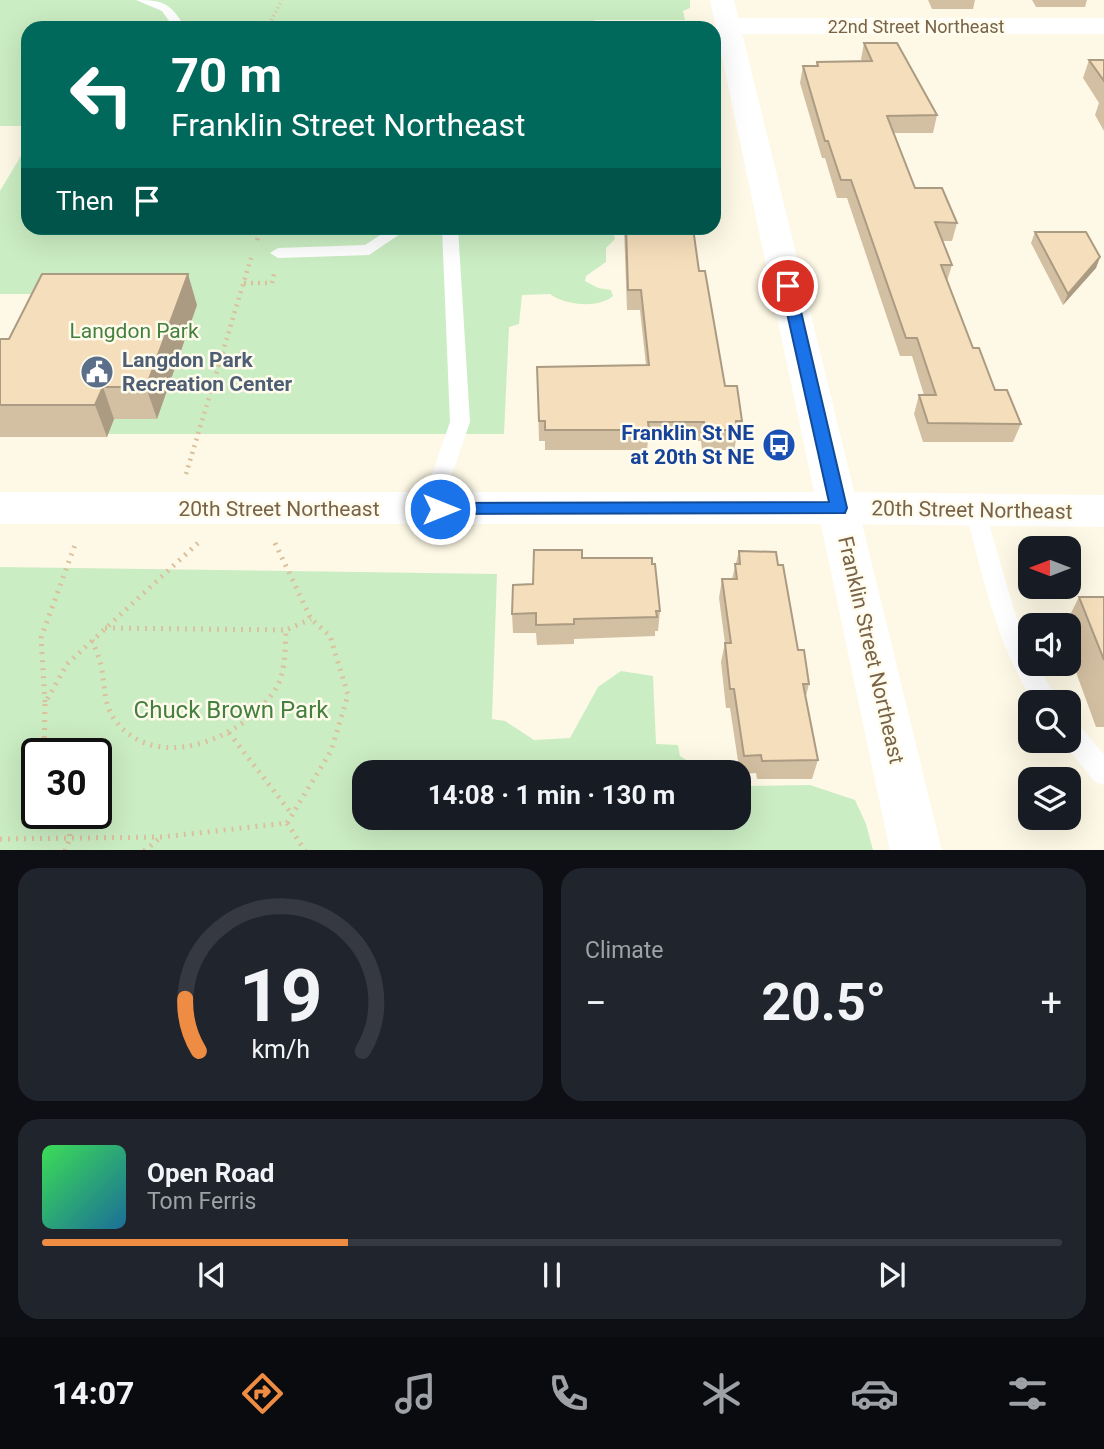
<!DOCTYPE html>
<html lang="en">
<head>
<meta charset="utf-8">
<style>
  :root { --surface:#171b24; --page:#20242c; --text:#f1f3f6; --muted:#9ea1a6; --line:#363941; --accent:#ef8c43 }
  body { margin:0; font-family:Roboto,sans-serif; background:var(--page); color:var(--text); height:100vh; display:flex; flex-direction:column; font-size:26px; white-space:nowrap }
  * { box-sizing:border-box; margin:0 }
  p { font-size:23px; color:var(--muted) }
  .icon { flex:none; width:38px; height:38px; fill:none; stroke:currentColor; stroke-width:2; stroke-linecap:round; stroke-linejoin:round }
  .map { position:relative; height:850px; overflow:hidden }
  .sheet { display:flex; flex-direction:column; gap:18px; padding:18px; background:#0d0f14; flex:1 }
  .sheet>* { flex:none }
  .hud { position:absolute; left:21px; top:21px; width:700px; height:214px; border-radius:21px; box-shadow:0 7px 28px #0002; background:#00695c; color:#fff; overflow:hidden }
  .needle { width:46px; rotate:270deg }
  .tools { position:absolute; left:1018px; top:536px; display:grid; gap:14px }
  .tools a { display:grid; place-items:center; width:63px; height:63px; border-radius:14px; background:var(--surface); box-shadow:0 7px 28px #0002; font-size:35px }
  .speed { position:absolute; left:21px; top:738px; display:flex; gap:14px; font-size:35px; font-weight:700; text-align:center }
  .speed>* { display:grid; place-content:center; width:91px; height:91px; border-radius:50%; background:var(--surface); box-shadow:0 7px 28px #0002; line-height:1 }
  .speed .limit { border:4px solid #111; border-radius:10px; background:#fff; color:#111 }
  .pin { position:absolute; display:grid; place-items:center; width:60px; height:60px; color:#fff; margin:-30px; border:4px solid #fff; border-radius:50%; box-shadow:0 2px 7px #0007 }
  .me { position:absolute; width:77px; margin:-38px; rotate:90deg; stroke-linejoin:round; filter:drop-shadow(0 0 5px #0008) }
  .turn { display:flex; align-items:center; gap:24px; height:147px; padding:0 35px; font-size:32px }
  .turn .icon { width:91px; height:91px; stroke-width:2.5 }
  .turn b { display:block; font-size:49px; line-height:60px }
  .then { display:flex; align-items:center; height:66px; padding:0 35px; background:#0003; gap:14px; font-size:26px }
  .big { font-size:52px; font-weight:700; line-height:1.1 }
  .sheet .tile { flex:1; display:flex; flex-direction:column; justify-content:center; gap:10px; min-width:0; padding:0 24px; border-radius:21px; background:var(--page) }
  .sheet .dial { align-items:center; gap:0 }
  .dial svg { height:182px; overflow:visible; fill:none; stroke:var(--line); stroke-width:7; stroke-linecap:round; text-anchor:middle }
  .dial text { fill:var(--text); stroke:none }
  .song { display:flex; align-items:center; gap:21px }
  .cover { width:84px; height:84px; border-radius:10px; background:linear-gradient(135deg,hsl(130 70% 55%),hsl(200 70% 35%)) }
  .played { height:7px; border-radius:4px; background:linear-gradient(90deg,var(--accent) 30%,var(--line) 30%) }
  .keys { display:flex; justify-content:space-around; direction:ltr }
  .heat { display:flex; justify-content:space-between; align-items:center; font-size:38px; direction:ltr }
  .sheet .tiles { flex:1; display:grid; gap:18px; grid-template-columns:1fr 1fr }
  .tile:last-child { grid-column:span 2 }
  .trip { position:absolute; left:352px; top:760px; width:399px; height:70px; border-radius:21px; background:var(--surface); box-shadow:0 7px 28px #0002; font-weight:700; line-height:70px; text-align:center }
  .dock { display:flex; height:112px; justify-content:space-around; align-items:center; background:#090b0e; color:var(--muted) }
  .dock .icon { width:49px; height:49px }
  .dock .selected { color:var(--accent) }
  .dock b { font-size:32px; color:var(--text) }
  .map>svg:first-child { display:block }
  .green { fill:#cbedc3; fill-rule:evenodd }
  .lines { fill:none; stroke-linecap:round; stroke-linejoin:round }
  .path-far2 { stroke:#dac19e; stroke-width:3.5; stroke-dasharray:1 3.5; stroke-linecap:butt }
  .path-far1 { stroke:#dac19e; stroke-width:4.5; stroke-dasharray:2 5; stroke-linecap:butt }
  .path { stroke:#dac19e; stroke-width:5; stroke-dasharray:2 6; stroke-linecap:butt }
  .service { fill:#fff; fill-rule:evenodd }
  .minor { fill:#fff; fill-rule:evenodd }
  .tertiary { fill:#fff; fill-rule:evenodd }
  .wall { fill:#d3bfa1 }
  .shaded-wall { fill:#ac9b83 }
  .building { fill:#f5debb; stroke:#ac9b83; stroke-width:2 }
  .route { fill:#1a73e8; stroke:#114b97; stroke-width:2 }
  .labels { text-anchor:middle; dominant-baseline:central; stroke-width:5; stroke-linejoin:round; paint-order:stroke }
  .far-street-label { font-size:18px; fill:#796348; stroke:#fffced }
  .park-label { font-size:21px; fill:#45803f; stroke:#fffced }
  .service-label { font-size:21px; font-weight:bold; fill:#4e5e75; stroke:#fffced; text-anchor:start }
  .transit-label { font-size:21px; font-weight:bold; fill:#164399; stroke:#fffced; text-anchor:end }
  .street-label { font-size:21px; fill:#796348; stroke:#fffced }
  .near-park-label { font-size:24px; fill:#45803f; stroke:#fffced }
</style>
</head>
<body>
<div class="map">
<svg width="1104" height="851" viewBox="0 0 1104 851">
  <rect width="100%" height="100%" fill="#fef9e6"/>
  <path class="green" d="M0 0H690V8L683 11 685 20H594L593 25 585 28H28V126H0Z
    M28 144V228H604L614 233 615 239 606 248V262L586 276 585 281 598 288 611 290 613 296C598 309 565 305 550 294L522 295 519 324 509 327 504 434H2L37 294H0V191Z
    M0 567 497 574 492 719 505 721 534 740 570 738 598 687 621 671 653 676 656 744 678 745 680 756 706 772H364V817H738L739 786 810 785 855 800 866 824 873 850H0ZM37 754H96V814H37Z"/>
  <g class="lines">
    <path class="path-far2" d="M267 28 282 0"/>
    <path class="path-far1" d="M257 240 261 228
      M244 283H272L274 274
      M186 474 251 258"/>
    <path class="path" d="M275 543 311 619 330 636 348 695 331 751 287 823
      M105 628 286 630
      M92 640C95 648 99 657 101 665 106 689 102 706 119 725 163 774 248 735 276 688 286 671 285 649 286 630L311 619
      M45 702 41 638 76 542
      M229 733 291 813
      M44 754 45 703 67 664 198 543
      M0 839 162 837 287 823 305 851
      M65 851 70 838 67 814
      M144 851 160 838"/>
    <path class="service" d="M136 0C166 0 170 4 186 28H174L162 11Z
      M391 228H409L369 255 278 258 270 253 278 248 365 245Z
      M442 228H458L470 422 452 474 450 509 447 515 440 517 433 515 430 509 432 474 450 422Z
      M975 502 982 504 985 510 1014 610 1031 654V663H1036L1059 702H1034C996 644 983 576 965 510L968 504Z
      M1069 721 1078 724 1104 755V785L1095 782 1061 740H1069Z"/>
    <path class="minor" d="M728 18H1104V34H728L719 31 715 26 719 21Z
      M0 492H839L1104 495V527L839 524H0Z"/>
    <path class="tertiary" d="M710 0H734L942 851H890Z"/>
  </g>
  <path class="wall" d="M928 0H975L973 9H932Z
    M1032 0H1087L1085 7H1036Z
    M864 43 937 115 933 133H894L915 188 957 223 952 241H942L952 265 947 281 973 348 995 390 1021 424 1013 442H923L914 414 919 395H924L912 356H900L847 198H837L825 158H822L800 83 803 66H816L817 62 862 61 861 59Z
    M1089 60H1104V131L1095 115 1099 103 1083 78Z
    M624 228H693L699 271 725 386 742 421 739 441H736L734 450H702L701 441H648L647 450H545V441H539L537 367 646 365 640 310H627Z
    M1035 232 1100 257 1096 268 1063 305 1031 243Z
    M197 305 157 419H114L107 437H0V339H9Z
    M739 551 778 565 798 650 809 684 806 696 818 760 812 779H757L756 773 740 774 730 708H726L721 662 725 643 719 598 722 579H732Z
    M582 558 660 611 658 631H655V636L574 639V644L537 645 536 633H513L512 614 533 584Z
    M1079 597H1104V727H1096L1069 653V625H1065Z"/>
  <path class="shaded-wall" d="M1100 257 1096 268 1063 305 1068 294Z
    M188 274 197 305 157 419 146 387Z
    M103 387 114 419 107 437 95 405Z"/>
  <path class="building" d="M864 43H897L937 115 887 116 915 188H942L957 223 935 222 952 265H941L973 348H979L995 390H1007L1021 424 928 423 919 395H936L917 338H906L851 180H841L828 141H825L803 66H818L817 62 872 61Z
    M1089 60H1104V81Z
    M626 228H693L699 271H705L725 386H737L742 421H736L737 430H705L704 422H648L649 430H545V421H539L537 367 649 365 641 290H628Z
    M1035 232H1086L1100 257 1068 294Z
    M42 274H188L146 387H103L95 405H0V339H9Z
    M534 550H582V558H652V564H655L660 611H656L657 617 574 619V624L536 625V613L512 614 513 585 533 584Z
    M739 551 776 552 778 565H783L798 650H804L809 684H803L818 760 762 761 761 755 744 756 734 689H730L725 643H731L722 579H737L735 564H740Z
    M1079 597H1104V660Z"/>
  <path class="route" d="M788 282 795 286 847 508 845 513 434 514 431 509 434 505 440 503 829 502 781 286Z"/>
  <defs>
    <symbol id="civic-disc" viewBox="-11 -11 22 22"><circle r="9.5" fill="#5c6f8a" stroke="#fffced"/><path d="M-.6-6.5H3V-4.5H.6V-3L4-1V1h2V6H-6V1h2V-1L-.6-3ZM-1.2 2.5V6h2.4V2.5Z" fill="#fff"/></symbol>
    <symbol id="bus-disc" viewBox="-11 -11 22 22"><circle r="9.5" fill="#1a4fb4" stroke="#fffced"/><path d="M-5-6H5V4H4V6H2V4H-2V6H-4V4H-5ZM-3.5-4V0h7V-4ZM-3.5 1.2v1.5H-2V1.2ZM2 1.2v1.5H3.5V1.2Z" fill="#fff"/></symbol>
  </defs>
  <g fill-rule="evenodd">
    <use href="#civic-disc" x="78" y="353" width="38" height="38"/>
    <use href="#bus-disc" x="760" y="426" width="38" height="38"/>
  </g>
  <g class="labels">
    <g class="far-street-label">
      <text x="916" y="26">22nd Street Northeast</text>
    </g>
    <g class="park-label">
      <text x="134" y="331">Langdon Park</text>
    </g>
    <g class="service-label">
      <text x="122" y="360">Langdon Park<tspan x="122" dy="24">Recreation Center</tspan></text>
    </g>
    <g class="transit-label">
      <text x="754" y="433">Franklin St NE<tspan x="754" dy="24">at 20th St NE</tspan></text>
    </g>
    <g class="street-label">
      <text x="279" y="509">20th Street Northeast</text>
      <text transform="translate(972 510) rotate(1)">20th Street Northeast</text>
      <text transform="translate(871 650) rotate(77)">Franklin Street Northeast</text>
    </g>
    <g class="near-park-label">
      <text x="231" y="710">Chuck Brown Park</text>
    </g>
  </g>
</svg>
<div class="tools">
<a><svg class="needle" viewBox="-14 -14 28 28"><path d="M0-13l5 13h-10z" fill="#e53935"/><path d="M0 13l5-13h-10z" fill="#9ea1a6"/></svg></a>
<a><svg class="icon" aria-label="sound" viewBox="0 0 24 24"><path d="M4 9h4l5-4v14l-5-4H4zM17 9q2 3 0 6"/></svg></a>
<a><svg class="icon" aria-label="search" viewBox="0 0 24 24"><circle cx="10" cy="10" r="6"/><path d="M15 15l6 6"/></svg></a>
<a><svg class="icon" aria-label="layers" viewBox="0 0 24 24"><path d="M12 4l9 5-9 5-9-5zM3 14l9 5 9-5"/></svg></a>
</div>
<div class="speed"><div class="limit">30</div></div>
<div class="pin" style="left:788px;top:286px;background:#d93025"><svg class="icon" aria-label="arrive" viewBox="0 0 24 24"><path d="M6 21V4h12l-3 4 3 4H6"/></svg></div>
<svg class="me" style="left:440px;top:509px" viewBox="-20 -20 40 40"><circle r="17" fill="#1a73e8" stroke="#fff" stroke-width="3"/><path d="M0-11L8 9 0 5-8 9z" fill="#fff"/></svg>
<div class="trip">14:08 · 1 min · 130 m</div>
<div class="hud">
<div class="turn"><svg class="icon" aria-label="left" viewBox="0 0 24 24"><path d="M17 20v-9H6M10 6l-5 5 5 5"/></svg><div><b>70 m</b>Franklin Street Northeast</div></div>
<div class="then">Then<svg class="icon" aria-label="arrive" viewBox="0 0 24 24"><path d="M6 21V4h12l-3 4 3 4H6"/></svg></div>
</div>
</div>
<section class="sheet">
<div class="tiles">
<div class="tile dial"><svg viewBox="0 0 100 80">
<path d="M14 69A42 42 0 1 1 86 69"/>
<path d="M14 69A42 42 0 0 1 8 46" stroke="#ef8c43"/>
<text x="50" y="56" font-size="32" font-weight="700">19</text>
<text x="50" y="72" font-size="11">km/h</text>
</svg></div>
<div class="tile"><p>Climate</p>
<div class="heat"><a>−</a><b class="big">20.5°</b><a>+</a></div>
</div>
<div class="tile">
<div class="song"><i class="cover"></i><div><b>Open Road</b><p>Tom Ferris</p></div></div>
<div class="played"></div>
<div class="keys"><svg class="icon" aria-label="previous" viewBox="0 0 24 24"><path d="M18 5L8 12l10 7zM5 5v14"/></svg><svg class="icon" aria-label="pause" viewBox="0 0 24 24"><path d="M8 5v14M16 5v14"/></svg><svg class="icon" aria-label="next" viewBox="0 0 24 24"><path d="M6 5l10 7-10 7zM19 5v14"/></svg></div>
</div>
</div>
</section>
<nav class="dock">
<b>14:07</b>
<svg class="icon selected" aria-label="directions" viewBox="0 0 24 24"><path d="M12 3l9 9-9 9-9-9zM9 14v-3h6M13 9l2 2-2 2"/></svg>
<svg class="icon" aria-label="music" viewBox="0 0 24 24"><path d="M9 18V5l10-2v13"/><circle cx="6" cy="18" r="3"/><circle cx="16" cy="16" r="3"/></svg>
<svg class="icon" aria-label="phone" viewBox="0 0 24 24"><path d="M5 4h4l2 5-3 2q2 4 5 5l2-3 5 2v4C11 20 4 13 5 4z"/></svg>
<svg class="icon" aria-label="climate" viewBox="0 0 24 24"><path d="M12 3v18M4 7l16 10M4 17L20 7"/></svg>
<svg class="icon" aria-label="car" viewBox="0 0 24 24"><path d="M5 17H2v-5l4-1 3-4h7l3 4 3 1v5h-3M9 17h6M6 11h13"/><circle cx="7" cy="17" r="2"/><circle cx="17" cy="17" r="2"/></svg>
<svg class="icon" aria-label="filters" viewBox="0 0 24 24"><path d="M4 7h16M4 17h16"/><circle cx="9" cy="7" r="2"/><circle cx="15" cy="17" r="2"/></svg>
</nav>
</body>
</html>
